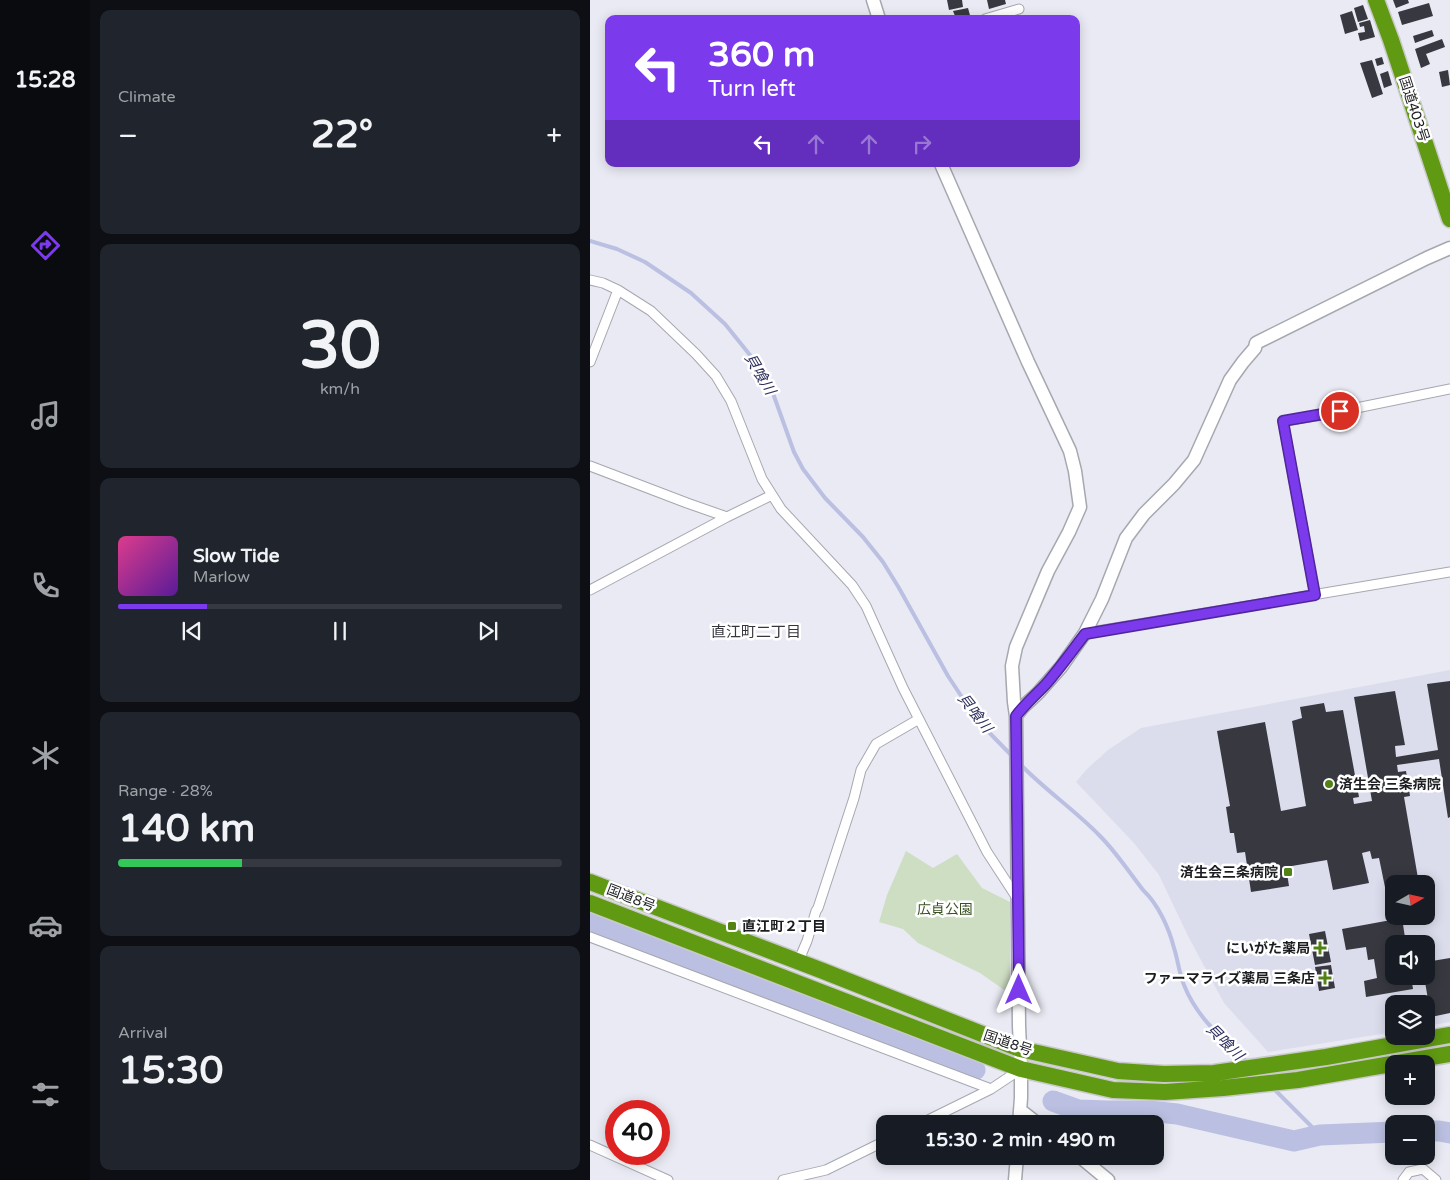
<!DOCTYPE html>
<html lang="en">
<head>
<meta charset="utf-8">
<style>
  :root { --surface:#171b24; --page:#20242c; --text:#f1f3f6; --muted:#9ea1a6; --line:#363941; --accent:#7c3aed }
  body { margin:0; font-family:"Varela Round","Noto Sans JP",sans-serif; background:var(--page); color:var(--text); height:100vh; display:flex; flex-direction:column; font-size:19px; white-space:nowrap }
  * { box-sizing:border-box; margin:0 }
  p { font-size:16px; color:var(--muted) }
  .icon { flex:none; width:28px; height:28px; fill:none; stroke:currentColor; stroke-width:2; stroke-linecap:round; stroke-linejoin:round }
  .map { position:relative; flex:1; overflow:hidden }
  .panel { display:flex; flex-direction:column; gap:10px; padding:10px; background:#0d0f14; width:500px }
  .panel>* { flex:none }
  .guide { position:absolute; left:15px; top:15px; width:475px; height:152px; border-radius:10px; box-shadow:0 2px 12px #0003; background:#7c3aed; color:#fff; overflow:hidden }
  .needle { width:32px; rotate:81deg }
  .controls { position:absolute; left:795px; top:875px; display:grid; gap:10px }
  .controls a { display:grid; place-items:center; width:50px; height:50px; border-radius:10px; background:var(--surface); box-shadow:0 2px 12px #0003; font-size:25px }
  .speed { position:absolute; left:15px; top:1100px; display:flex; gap:10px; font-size:25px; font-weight:700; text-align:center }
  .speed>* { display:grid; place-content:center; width:65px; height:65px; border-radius:50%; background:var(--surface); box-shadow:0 2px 12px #0003; line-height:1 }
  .speed .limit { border:8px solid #d22; background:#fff; color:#111 }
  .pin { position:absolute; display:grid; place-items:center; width:42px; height:42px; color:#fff; margin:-21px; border:2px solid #fff; border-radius:50%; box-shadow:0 1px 5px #0007 }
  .me { position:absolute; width:55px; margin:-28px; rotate:0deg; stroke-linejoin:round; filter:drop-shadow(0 0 4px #0008) }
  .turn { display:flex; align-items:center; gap:18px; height:105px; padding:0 20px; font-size:22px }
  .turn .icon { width:65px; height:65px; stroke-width:2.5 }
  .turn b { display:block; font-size:35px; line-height:42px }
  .lanes { display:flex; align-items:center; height:48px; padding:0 20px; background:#0003; justify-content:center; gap:25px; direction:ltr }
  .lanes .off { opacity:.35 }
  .big { font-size:38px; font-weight:700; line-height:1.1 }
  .panel .tile { flex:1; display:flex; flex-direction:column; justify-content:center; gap:8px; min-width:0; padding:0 18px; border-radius:10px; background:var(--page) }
  .panel .dial { align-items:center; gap:0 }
  .dial b { font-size:65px; line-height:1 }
  .song { display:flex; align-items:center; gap:15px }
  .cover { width:60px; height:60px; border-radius:8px; background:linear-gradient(135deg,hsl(330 70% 55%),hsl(270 70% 35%)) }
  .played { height:5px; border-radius:2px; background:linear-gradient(90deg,var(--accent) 20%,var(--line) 20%) }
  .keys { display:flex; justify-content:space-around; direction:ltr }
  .heat { display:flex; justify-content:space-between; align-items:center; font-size:28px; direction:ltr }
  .charge { height:8px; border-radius:4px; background:linear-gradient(90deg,#34c759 28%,var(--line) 0) }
  .trip { position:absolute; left:286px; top:1115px; width:288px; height:50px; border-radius:10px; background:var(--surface); box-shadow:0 2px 12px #0003; font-weight:700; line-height:50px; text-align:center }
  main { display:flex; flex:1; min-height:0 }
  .menu { display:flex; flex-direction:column; width:90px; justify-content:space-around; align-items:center; background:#090b0e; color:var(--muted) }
  .menu .icon { width:35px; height:35px }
  .menu .active { color:var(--accent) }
  .menu b { font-size:22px; color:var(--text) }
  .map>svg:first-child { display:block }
  .built { fill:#dbdded; fill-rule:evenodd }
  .green { fill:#cedec3 }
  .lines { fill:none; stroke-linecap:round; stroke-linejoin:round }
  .stream { stroke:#bbc0e2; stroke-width:4 }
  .river { stroke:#bbc0e2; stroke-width:21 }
  .building { fill:#383940 }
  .street-casing { stroke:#a6a8b0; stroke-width:11 }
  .secondary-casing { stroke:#a6a8b0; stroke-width:15 }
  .highway-casing { stroke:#c9c9c9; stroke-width:19 }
  .street { stroke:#fff; stroke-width:9 }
  .secondary { stroke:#fff; stroke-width:12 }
  .highway { stroke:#609a12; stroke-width:16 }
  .route-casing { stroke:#51269a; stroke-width:12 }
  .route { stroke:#7c3aed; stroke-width:9 }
  .poi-dot { fill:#528214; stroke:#fff; stroke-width:2 }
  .labels { text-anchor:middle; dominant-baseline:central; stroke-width:5; stroke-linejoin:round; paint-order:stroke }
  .street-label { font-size:14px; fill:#1c1d20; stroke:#fff }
  .poi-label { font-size:14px; font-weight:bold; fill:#1c1d20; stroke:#fff; text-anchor:end }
  .park-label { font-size:14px; fill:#3a5222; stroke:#fff }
  .water-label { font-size:15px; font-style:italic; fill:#2e305d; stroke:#fff }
  .neighbourhood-label { font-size:15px; fill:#36373e; stroke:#fff }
</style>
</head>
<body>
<main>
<nav class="menu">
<b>15:28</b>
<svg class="icon active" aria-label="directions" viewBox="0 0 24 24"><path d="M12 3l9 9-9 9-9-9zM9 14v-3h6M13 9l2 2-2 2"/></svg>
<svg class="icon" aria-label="music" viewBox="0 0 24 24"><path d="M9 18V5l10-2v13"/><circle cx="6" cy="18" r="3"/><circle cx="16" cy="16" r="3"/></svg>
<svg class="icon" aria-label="phone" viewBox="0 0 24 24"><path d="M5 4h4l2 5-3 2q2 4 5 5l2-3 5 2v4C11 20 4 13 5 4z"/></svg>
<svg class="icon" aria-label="climate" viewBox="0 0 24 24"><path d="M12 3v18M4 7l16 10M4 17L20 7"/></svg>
<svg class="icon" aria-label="car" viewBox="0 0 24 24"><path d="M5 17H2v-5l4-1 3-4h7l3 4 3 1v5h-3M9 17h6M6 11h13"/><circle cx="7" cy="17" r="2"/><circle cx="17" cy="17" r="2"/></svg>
<svg class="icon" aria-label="filters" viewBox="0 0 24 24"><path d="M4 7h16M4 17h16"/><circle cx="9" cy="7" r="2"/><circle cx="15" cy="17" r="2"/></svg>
</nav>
<section class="panel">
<div class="tile"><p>Climate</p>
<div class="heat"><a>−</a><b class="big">22°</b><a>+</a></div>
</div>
<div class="tile dial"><b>30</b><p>km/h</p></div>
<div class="tile">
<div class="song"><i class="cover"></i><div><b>Slow Tide</b><p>Marlow</p></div></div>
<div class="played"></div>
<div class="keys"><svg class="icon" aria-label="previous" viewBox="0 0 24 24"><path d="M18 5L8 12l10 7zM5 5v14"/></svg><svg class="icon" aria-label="pause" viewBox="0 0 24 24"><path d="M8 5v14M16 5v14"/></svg><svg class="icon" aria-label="next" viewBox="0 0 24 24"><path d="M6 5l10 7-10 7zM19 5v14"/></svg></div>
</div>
<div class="tile"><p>Range · 28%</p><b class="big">140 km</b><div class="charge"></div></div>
<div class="tile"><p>Arrival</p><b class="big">15:30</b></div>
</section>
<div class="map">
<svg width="860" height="1180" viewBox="0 0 860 1180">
  <rect width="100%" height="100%" fill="#e9eaf3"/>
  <path class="built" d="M860 670V1022L836 1026V1004H804V1032L678 1052 634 1003 598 936 569 875 544 843 486 782 496 770 518 750 551 728ZM804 884H836V916H804ZM804 944H836V976H804Z"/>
  <path class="green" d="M316 851 343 868 367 854 392 888 420 902V994L390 973 328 943 313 929 289 922 297 895Z"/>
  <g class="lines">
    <path class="stream" d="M0 241 27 249 55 262 101 293 135 324 164 360 180 385 204 452 213 469 235 498 273 537 293 562 309 588 358 676 387 720 423 757
      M430 764C455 790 485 810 510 836 526 852 539 872 553 890 568 904 579 928 584 948 588 960 589 973 594 985 607 1018 632 1038 657 1062
      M683 1088 730 1135"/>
    <path class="river" d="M0 922 385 1070
      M463 1101 488 1110 518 1111H559L587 1114 704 1141 730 1135 804 1132
      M836 1131H849L860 1133"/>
  </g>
  <path class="building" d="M357 0H372L373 7 359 10Z
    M397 0H415L416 4 399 9Z
    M803 0H818L819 3 806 8Z
    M839 3 843 16 812 25 808 12Z
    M773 5 778 19 768 22 764 8Z
    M378 8 381 19H362L361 17 365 16 363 11Z
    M762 11 768 30 755 34 750 15Z
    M780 20 785 37 770 41 768 33 775 32 774 26 770 27 769 23Z
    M842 30 844 36 825 43 823 36Z
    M852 39 855 47 836 54 840 64 831 68 825 49Z
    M792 57 794 64 787 66 785 59Z
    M782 60 793 94 782 98 770 63Z
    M858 70 860 85 852 87 849 72Z
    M798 71 802 85 794 88 790 74Z
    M860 681V817L858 818 849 759 807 765 808 772 816 771 820 796 814 797 829 884H804V890L796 892 789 858 782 859 780 851 772 853 779 883 743 890 737 860 696 867 699 886 661 892 655 852 647 853 644 833H640L636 807 640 806 627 731 675 722 691 811 716 806 702 721 712 718 710 707 734 703 736 712 753 710 769 797 763 798 764 804 782 801 764 697 805 691 815 745 805 746 806 757 848 750 837 684Z
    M812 918 816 944H804V976H821L823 989 776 997 774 981 787 978 784 959 778 960 776 947 756 950 752 929Z
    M735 931 741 962 725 965 719 934Z
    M860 958V1013L841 1017 834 976H836V962Z
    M741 965 745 988 729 991 725 967Z"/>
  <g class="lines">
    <defs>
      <path id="street" d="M395 19 429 9
        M0 280 13 283 28 290 61 311 106 354 126 376 141 401 172 479 191 509 262 585 276 606 313 688 397 852 427 898
        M0 362 28 290
        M0 466 97 503 137 517
        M0 590 137 517 182 495
        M725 595 693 421 732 415 860 389
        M495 633 860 572
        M0 937 401 1089
        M208 962 217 941 226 911 228 908 264 798 271 770 286 744 329 719
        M330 1124 401 1089 431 1069
        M0 1145 78 1180
        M193 1180 236 1170 295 1141
        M813 1180 819 1172 833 1169 846 1180"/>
      <path id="secondary" d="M283 0 289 19
        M351 164 438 362 473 436 480 451 485 471 490 507 479 532 458 571 426 647 422 666 424 702 426 716 429 1026 431 1069V1098L429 1124
        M426 716 433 707 448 693 471 667 495 633 512 599 536 538 554 514 584 484 604 460 640 380 653 362 665 348 666 343 837 258 860 248
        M430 1110 448 1124
        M489 1156 518 1180
        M425 1180 427 1156"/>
      <path id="highway" d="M786 0 801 40 860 219
        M0 882 233 971 430 1049 528 1071 574 1074 624 1073 736 1057 860 1035
        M0 903 431 1069 523 1090 575 1092 633 1088 708 1080 860 1054"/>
    </defs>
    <use href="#street" class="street-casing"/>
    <use href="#secondary" class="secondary-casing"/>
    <use href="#highway" class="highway-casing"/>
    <use href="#street" class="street"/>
    <use href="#secondary" class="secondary"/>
    <use href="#highway" class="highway"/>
  </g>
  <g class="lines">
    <defs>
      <path id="route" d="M429 990 426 716C435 704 446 695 456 684 470 668 482 651 495 634L725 595 693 421 750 411"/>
    </defs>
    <use href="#route" class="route-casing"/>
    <use href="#route" class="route"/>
  </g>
  <g class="poi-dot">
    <circle cx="739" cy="784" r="5"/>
    <rect x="693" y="867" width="10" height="10" rx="2.5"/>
    <rect x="137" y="921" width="10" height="10" rx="2.5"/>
    <path d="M727.5 940.5h5v5h5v5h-5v5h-5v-5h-5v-5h5z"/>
    <path d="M732.5 970.5h5v5h5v5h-5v5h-5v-5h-5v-5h5z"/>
  </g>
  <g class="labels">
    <g class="street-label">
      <text transform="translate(824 109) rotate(72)">国道403号</text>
      <text transform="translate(41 898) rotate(21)">国道8号</text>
      <text transform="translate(418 1043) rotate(19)">国道8号</text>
    </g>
    <g class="poi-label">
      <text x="749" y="784" text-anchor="start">済生会 三条病院</text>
      <text x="688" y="872">済生会三条病院</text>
      <text x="152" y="926" text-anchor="start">直江町２丁目</text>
      <text x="720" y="948">にいがた薬局</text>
      <text x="725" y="978">ファーマライズ薬局 三条店</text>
    </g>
    <g class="park-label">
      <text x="355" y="909">広貞公園</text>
    </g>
    <g class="water-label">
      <text transform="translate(170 374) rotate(59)">貝喰川</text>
      <text transform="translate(385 713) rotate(52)">貝喰川</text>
      <text transform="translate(635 1042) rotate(45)">貝喰川</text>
    </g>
    <g class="neighbourhood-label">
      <text x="166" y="632">直江町二丁目</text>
    </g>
  </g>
</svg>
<div class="controls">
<a><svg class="needle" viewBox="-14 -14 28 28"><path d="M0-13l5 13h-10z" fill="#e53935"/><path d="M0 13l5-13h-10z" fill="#9ea1a6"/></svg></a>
<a><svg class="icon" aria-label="sound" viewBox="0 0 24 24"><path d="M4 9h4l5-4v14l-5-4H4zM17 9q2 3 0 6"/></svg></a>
<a><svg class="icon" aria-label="layers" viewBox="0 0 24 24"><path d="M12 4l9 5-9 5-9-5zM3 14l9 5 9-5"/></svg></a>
<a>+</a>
<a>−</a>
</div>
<div class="speed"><div class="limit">40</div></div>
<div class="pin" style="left:750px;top:411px;background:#d93025"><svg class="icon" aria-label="arrive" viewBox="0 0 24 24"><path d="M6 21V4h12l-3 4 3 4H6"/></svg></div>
<svg class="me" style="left:429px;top:990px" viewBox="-20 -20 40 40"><path d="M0-17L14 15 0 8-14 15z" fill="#7c3aed" stroke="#fff" stroke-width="4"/></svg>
<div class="trip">15:30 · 2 min · 490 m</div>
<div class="guide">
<div class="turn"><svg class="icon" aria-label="left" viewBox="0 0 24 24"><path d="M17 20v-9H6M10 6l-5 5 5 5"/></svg><div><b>360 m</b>Turn left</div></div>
<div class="lanes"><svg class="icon" aria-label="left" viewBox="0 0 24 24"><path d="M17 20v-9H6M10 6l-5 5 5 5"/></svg><svg class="icon off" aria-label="ahead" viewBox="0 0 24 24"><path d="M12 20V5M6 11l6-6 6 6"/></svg><svg class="icon off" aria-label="ahead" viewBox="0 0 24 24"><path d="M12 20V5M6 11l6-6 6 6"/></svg><svg class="icon off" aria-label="right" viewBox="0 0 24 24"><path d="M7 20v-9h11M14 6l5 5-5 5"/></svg></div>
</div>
</div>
</main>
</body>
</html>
